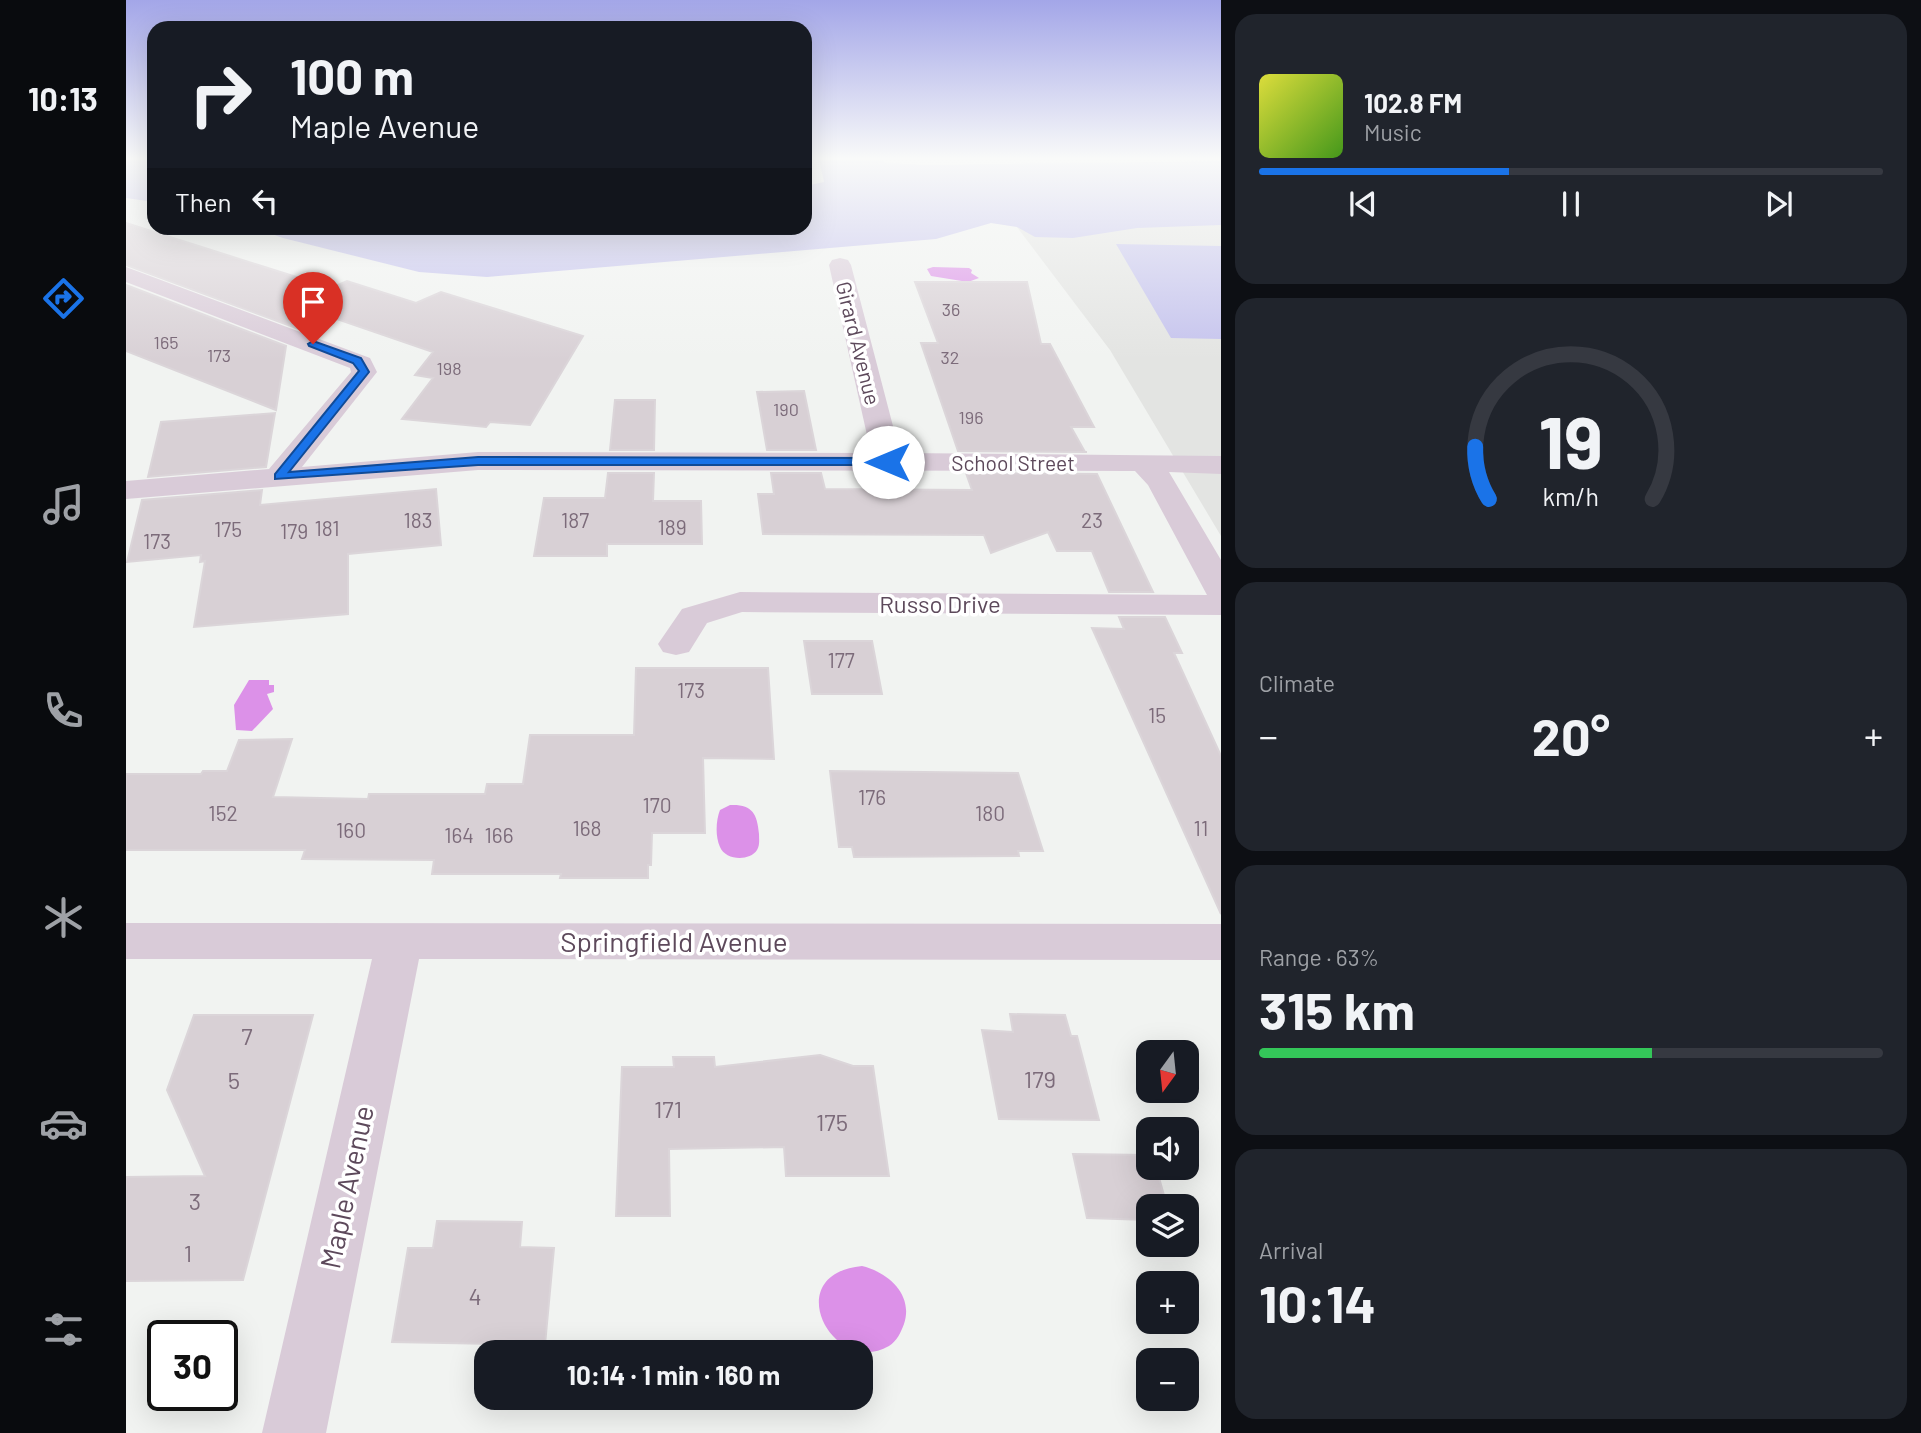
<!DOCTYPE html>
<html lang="en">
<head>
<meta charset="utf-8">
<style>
  :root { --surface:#171b24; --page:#20242c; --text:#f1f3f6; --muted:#9ea1a6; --line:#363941; --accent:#1a73e8 }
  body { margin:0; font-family:Barlow,sans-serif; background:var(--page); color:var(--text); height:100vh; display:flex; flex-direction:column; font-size:26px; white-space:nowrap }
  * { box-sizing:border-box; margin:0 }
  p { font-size:23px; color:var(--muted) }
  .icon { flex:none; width:38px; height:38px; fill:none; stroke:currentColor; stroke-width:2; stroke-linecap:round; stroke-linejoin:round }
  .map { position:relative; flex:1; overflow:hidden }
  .details { display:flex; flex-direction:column; gap:14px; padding:14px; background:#0d0f14; width:700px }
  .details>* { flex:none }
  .hud { position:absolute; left:21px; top:21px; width:665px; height:214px; border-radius:21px; box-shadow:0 7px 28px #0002; background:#171b24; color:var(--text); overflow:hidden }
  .needle { width:46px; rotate:195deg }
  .tools { position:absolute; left:1010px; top:1040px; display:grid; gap:14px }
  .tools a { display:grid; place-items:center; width:63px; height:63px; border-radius:14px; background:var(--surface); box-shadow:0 7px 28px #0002; font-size:35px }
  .speed { position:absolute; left:21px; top:1320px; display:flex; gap:14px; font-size:35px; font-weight:700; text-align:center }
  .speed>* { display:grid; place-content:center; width:91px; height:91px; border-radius:50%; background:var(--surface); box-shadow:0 7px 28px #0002; line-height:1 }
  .speed .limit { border:4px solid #111; border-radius:10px; background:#fff; color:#111 }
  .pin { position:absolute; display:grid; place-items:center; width:60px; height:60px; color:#fff; margin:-72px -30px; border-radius:50% 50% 50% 0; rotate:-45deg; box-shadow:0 0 7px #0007 }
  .pin .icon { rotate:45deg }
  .me { position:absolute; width:77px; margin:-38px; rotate:270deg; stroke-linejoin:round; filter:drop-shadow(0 0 5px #0008) }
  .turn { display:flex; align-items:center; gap:24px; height:147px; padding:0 28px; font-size:32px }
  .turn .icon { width:91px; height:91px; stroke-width:2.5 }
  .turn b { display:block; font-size:49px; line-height:60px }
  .then { display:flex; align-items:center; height:66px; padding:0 28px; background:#0003; gap:14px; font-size:26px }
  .big { font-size:52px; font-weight:700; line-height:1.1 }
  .details .widget { flex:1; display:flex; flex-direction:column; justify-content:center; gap:10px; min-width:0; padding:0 24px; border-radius:21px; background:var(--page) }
  .details .dial { align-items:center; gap:0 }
  .dial svg { height:182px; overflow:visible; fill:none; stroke:var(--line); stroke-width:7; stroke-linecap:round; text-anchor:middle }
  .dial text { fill:var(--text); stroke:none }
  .song { display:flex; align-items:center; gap:21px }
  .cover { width:84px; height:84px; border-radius:10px; background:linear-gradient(135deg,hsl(60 70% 55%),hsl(100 70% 35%)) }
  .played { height:7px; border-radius:4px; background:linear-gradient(90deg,var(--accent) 40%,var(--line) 40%) }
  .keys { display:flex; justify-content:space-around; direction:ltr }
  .heat { display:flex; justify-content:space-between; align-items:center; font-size:38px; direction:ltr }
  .charge { height:10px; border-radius:5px; background:linear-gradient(90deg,#34c759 63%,var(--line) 0) }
  .trip { position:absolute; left:348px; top:1340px; width:399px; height:70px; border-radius:21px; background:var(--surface); box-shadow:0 7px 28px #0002; font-weight:700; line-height:70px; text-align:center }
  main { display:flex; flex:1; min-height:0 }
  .tabs { display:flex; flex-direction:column; width:126px; justify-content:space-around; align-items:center; background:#090b0e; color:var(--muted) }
  .tabs .icon { width:49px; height:49px }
  .tabs .current { color:var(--accent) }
  .tabs b { font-size:32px; color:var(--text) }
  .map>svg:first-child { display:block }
  .education { fill:#e3e4e2 }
  .green { fill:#c4c2ed }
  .water { fill:#dc91e8 }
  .building { fill:#d8d0d5; stroke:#dbd5d9; stroke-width:2 }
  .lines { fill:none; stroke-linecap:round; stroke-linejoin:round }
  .minor { fill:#d9cbd8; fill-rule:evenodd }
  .route { fill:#1a73e8; stroke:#114b97; stroke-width:2 }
  .labels { text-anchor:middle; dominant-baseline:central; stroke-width:7; stroke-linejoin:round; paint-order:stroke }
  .far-number-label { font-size:18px; fill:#7c6b7a }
  .far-street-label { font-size:21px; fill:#5d495b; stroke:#fff }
  .number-label { font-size:21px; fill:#7c6b7a }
  .street-label { font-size:24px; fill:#5d495b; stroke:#fff }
  .near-number-label { font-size:24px; fill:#7c6b7a }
  .near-street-label { font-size:28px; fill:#5d495b; stroke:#fff }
</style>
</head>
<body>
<main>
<nav class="tabs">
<b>10:13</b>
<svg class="icon current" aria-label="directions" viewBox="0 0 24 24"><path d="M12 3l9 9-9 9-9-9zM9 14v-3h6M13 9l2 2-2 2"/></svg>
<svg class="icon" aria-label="music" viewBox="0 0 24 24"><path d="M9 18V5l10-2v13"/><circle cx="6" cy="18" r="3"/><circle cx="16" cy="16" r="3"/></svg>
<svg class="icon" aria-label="phone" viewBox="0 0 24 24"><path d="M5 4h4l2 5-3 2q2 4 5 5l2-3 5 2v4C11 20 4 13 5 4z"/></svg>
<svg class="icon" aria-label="climate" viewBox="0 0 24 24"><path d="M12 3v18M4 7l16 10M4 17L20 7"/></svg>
<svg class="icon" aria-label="car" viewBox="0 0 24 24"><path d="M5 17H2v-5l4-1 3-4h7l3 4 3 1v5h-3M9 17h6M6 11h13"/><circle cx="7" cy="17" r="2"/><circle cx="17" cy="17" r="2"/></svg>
<svg class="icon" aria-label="filters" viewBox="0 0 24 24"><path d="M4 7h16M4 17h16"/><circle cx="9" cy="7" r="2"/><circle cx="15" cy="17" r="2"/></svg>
</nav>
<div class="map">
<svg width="1095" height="1433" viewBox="0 0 1095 1433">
  <rect width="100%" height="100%" fill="#f1f3f1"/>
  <path class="education" d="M1095 210V536L984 350 888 223Z"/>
  <path class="green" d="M0 159H28V202L0 198Z
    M693 159H750L761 163 800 165 1095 161V225L1011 228 947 238 909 237 891 227 865 223 810 239 361 277 293 272 157 238 129 228H679V186L698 182Z
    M990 244 1095 246V339L1045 338Z"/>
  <path class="water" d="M807 267 843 268 846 270 845 273 853 278 842 282 805 276 801 269Z
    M123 680H143V685H148V692L141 694 147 709 126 731 110 730 108 705Z
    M604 805C626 804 631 813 633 834 633 840 634 845 631 850 623 862 599 860 594 847 589 836 590 820 594 810Z
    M736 1266C761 1272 788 1294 778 1324 775 1332 771 1341 763 1346 707 1378 652 1274 736 1266Z"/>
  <path class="building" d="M0 223 205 288 221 281 290 303 315 292 457 336 404 425 364 422 360 427 276 419 307 378 289 375 307 352 208 318 178 331 0 265Z
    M789 282H901L915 344H924L968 427H945L959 452H961L832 451 795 343H812Z
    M0 285 160 346 150 410 0 351Z
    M678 391 690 450H641L631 392Z
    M489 400H529L528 450H484Z
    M149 413 140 467 22 477 35 422Z
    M482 473H528L527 501H575L576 544H481V556H408L418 498H479Z
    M645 473H695L699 489 846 490 840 473 971 474 1027 592H983L966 551H931L922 532 865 553 858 535 637 534 632 494H648Z
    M310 489 315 545 222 554V614L68 627 79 561 74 562 75 555 1 562 16 500 136 490 134 505Z
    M993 617H1039L1056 653H1048L1095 756V914L966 628 998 629Z
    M678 641H746L756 694H686Z
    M510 668H642L648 759 577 758 579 833H526L525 865H522V878H434L435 874H306L308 860 176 859 179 850H0V774H75L77 771H101L113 740 166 739 147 797 242 799 243 794H359L361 784H397L404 735H508Z
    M704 771 892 773 917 851H892L893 856 728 857 726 847H713Z
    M884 1014 939 1015 945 1036H951L973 1120 873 1119 856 1030 887 1032Z
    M68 1015H187L117 1280 0 1281V1177L79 1176 41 1090Z
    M694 1055 727 1066H747L763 1176H660L658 1147 543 1149 544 1216H490L496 1067H548L547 1057H588L589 1067Z
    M947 1154 1022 1155V1167H1030L1041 1206H1022V1220L961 1218Z
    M311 1221 396 1222 394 1247 428 1248 419 1345 266 1342 282 1248H307Z"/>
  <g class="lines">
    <path class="minor" d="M714 258 722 260 725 265 774 453 1095 456V474L1043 472 1095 560V615L616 612 581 623 563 652 550 655 537 652 532 644 556 609 614 592 1081 595 1022 485 1009 471 352 470 0 499V481L143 469 225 372 224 368 0 282V267L244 358 251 372 176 467 352 452 745 453 703 265 706 260Z
      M0 923 1095 924V960L293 959 200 1433H136L246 959H0Z"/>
  </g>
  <linearGradient id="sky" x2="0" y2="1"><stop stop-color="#a3a6e8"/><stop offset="0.44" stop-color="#f9faf9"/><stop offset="1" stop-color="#f9faf9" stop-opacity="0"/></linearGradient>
  <rect width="1095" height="360" fill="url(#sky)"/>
  <path class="route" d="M187 341 235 358 243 372 163 472 352 457 762 458 768 462 762 465H352L149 479V474L233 371 227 363 183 346 182 344Z"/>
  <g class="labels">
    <g class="far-number-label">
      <text x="825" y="309">36</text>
      <text x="40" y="342">165</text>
      <text x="93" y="355">173</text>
      <text x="824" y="357">32</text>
      <text x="323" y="368">198</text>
      <text x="660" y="409">190</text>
      <text x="845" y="417">196</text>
    </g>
    <g class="far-street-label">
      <text transform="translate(733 343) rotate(76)">Girard Avenue</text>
      <text x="887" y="462">School Street</text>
    </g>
    <g class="number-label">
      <text x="292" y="519">183</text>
      <text x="449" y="519">187</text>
      <text x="966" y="519">23</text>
      <text x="546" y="526">189</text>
      <text x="201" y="527">181</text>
      <text x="102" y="528">175</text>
      <text x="168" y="530">179</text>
      <text x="31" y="540">173</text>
      <text x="715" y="659">177</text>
      <text x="565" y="689">173</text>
      <text x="1031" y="714">15</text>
      <text x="746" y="796">176</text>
      <text x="531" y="804">170</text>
      <text x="97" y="812">152</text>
      <text x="864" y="812">180</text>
      <text x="461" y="827">168</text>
      <text x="1075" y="827">11</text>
      <text x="225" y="829">160</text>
      <text x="333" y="834">164</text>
      <text x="373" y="834">166</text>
    </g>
    <g class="street-label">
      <text x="814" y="603">Russo Drive</text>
    </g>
    <g class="near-number-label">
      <text x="121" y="1035">7</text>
      <text x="914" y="1078">179</text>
      <text x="108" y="1079">5</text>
      <text x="542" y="1108">171</text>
      <text x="706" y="1121">175</text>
      <text x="69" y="1200">3</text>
      <text x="62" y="1252">1</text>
      <text x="349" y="1295">4</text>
    </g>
    <g class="near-street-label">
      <text x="548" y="941">Springfield Avenue</text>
      <text transform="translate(220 1187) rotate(-78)">Maple Avenue</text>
    </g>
  </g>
</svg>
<div class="tools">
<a><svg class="needle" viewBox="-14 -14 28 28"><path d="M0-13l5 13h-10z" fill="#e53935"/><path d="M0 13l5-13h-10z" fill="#9ea1a6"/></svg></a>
<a><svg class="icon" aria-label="sound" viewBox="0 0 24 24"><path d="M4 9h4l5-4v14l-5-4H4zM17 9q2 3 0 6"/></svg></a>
<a><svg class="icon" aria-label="layers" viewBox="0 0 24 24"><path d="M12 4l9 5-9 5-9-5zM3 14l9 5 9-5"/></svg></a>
<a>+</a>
<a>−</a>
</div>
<div class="speed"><div class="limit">30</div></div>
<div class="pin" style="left:187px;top:344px;background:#d93025"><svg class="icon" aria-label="arrive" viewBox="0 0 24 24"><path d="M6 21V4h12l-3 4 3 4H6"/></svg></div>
<svg class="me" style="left:762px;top:462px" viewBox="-20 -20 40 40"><circle r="19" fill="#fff"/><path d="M0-13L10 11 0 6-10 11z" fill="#1a73e8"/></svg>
<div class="trip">10:14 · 1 min · 160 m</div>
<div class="hud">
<div class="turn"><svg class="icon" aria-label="right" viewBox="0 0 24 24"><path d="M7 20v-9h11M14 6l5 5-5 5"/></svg><div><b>100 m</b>Maple Avenue</div></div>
<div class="then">Then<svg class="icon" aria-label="left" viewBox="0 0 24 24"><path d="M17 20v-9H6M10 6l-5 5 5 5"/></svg></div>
</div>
</div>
<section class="details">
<div class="widget">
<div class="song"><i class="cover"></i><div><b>102.8 FM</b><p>Music</p></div></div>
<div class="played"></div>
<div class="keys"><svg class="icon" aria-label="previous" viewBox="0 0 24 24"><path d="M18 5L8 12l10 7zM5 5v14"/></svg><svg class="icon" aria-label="pause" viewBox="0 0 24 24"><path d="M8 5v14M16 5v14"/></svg><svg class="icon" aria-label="next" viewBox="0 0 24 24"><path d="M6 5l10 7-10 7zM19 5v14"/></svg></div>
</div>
<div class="widget dial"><svg viewBox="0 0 100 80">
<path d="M14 69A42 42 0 1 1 86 69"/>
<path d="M14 69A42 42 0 0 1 8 46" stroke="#1a73e8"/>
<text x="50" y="56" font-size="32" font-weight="700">19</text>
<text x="50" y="72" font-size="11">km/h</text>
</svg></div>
<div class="widget"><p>Climate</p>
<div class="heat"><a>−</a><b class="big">20°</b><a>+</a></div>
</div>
<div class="widget"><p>Range · 63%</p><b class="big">315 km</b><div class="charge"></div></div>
<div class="widget"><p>Arrival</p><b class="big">10:14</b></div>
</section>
</main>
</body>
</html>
